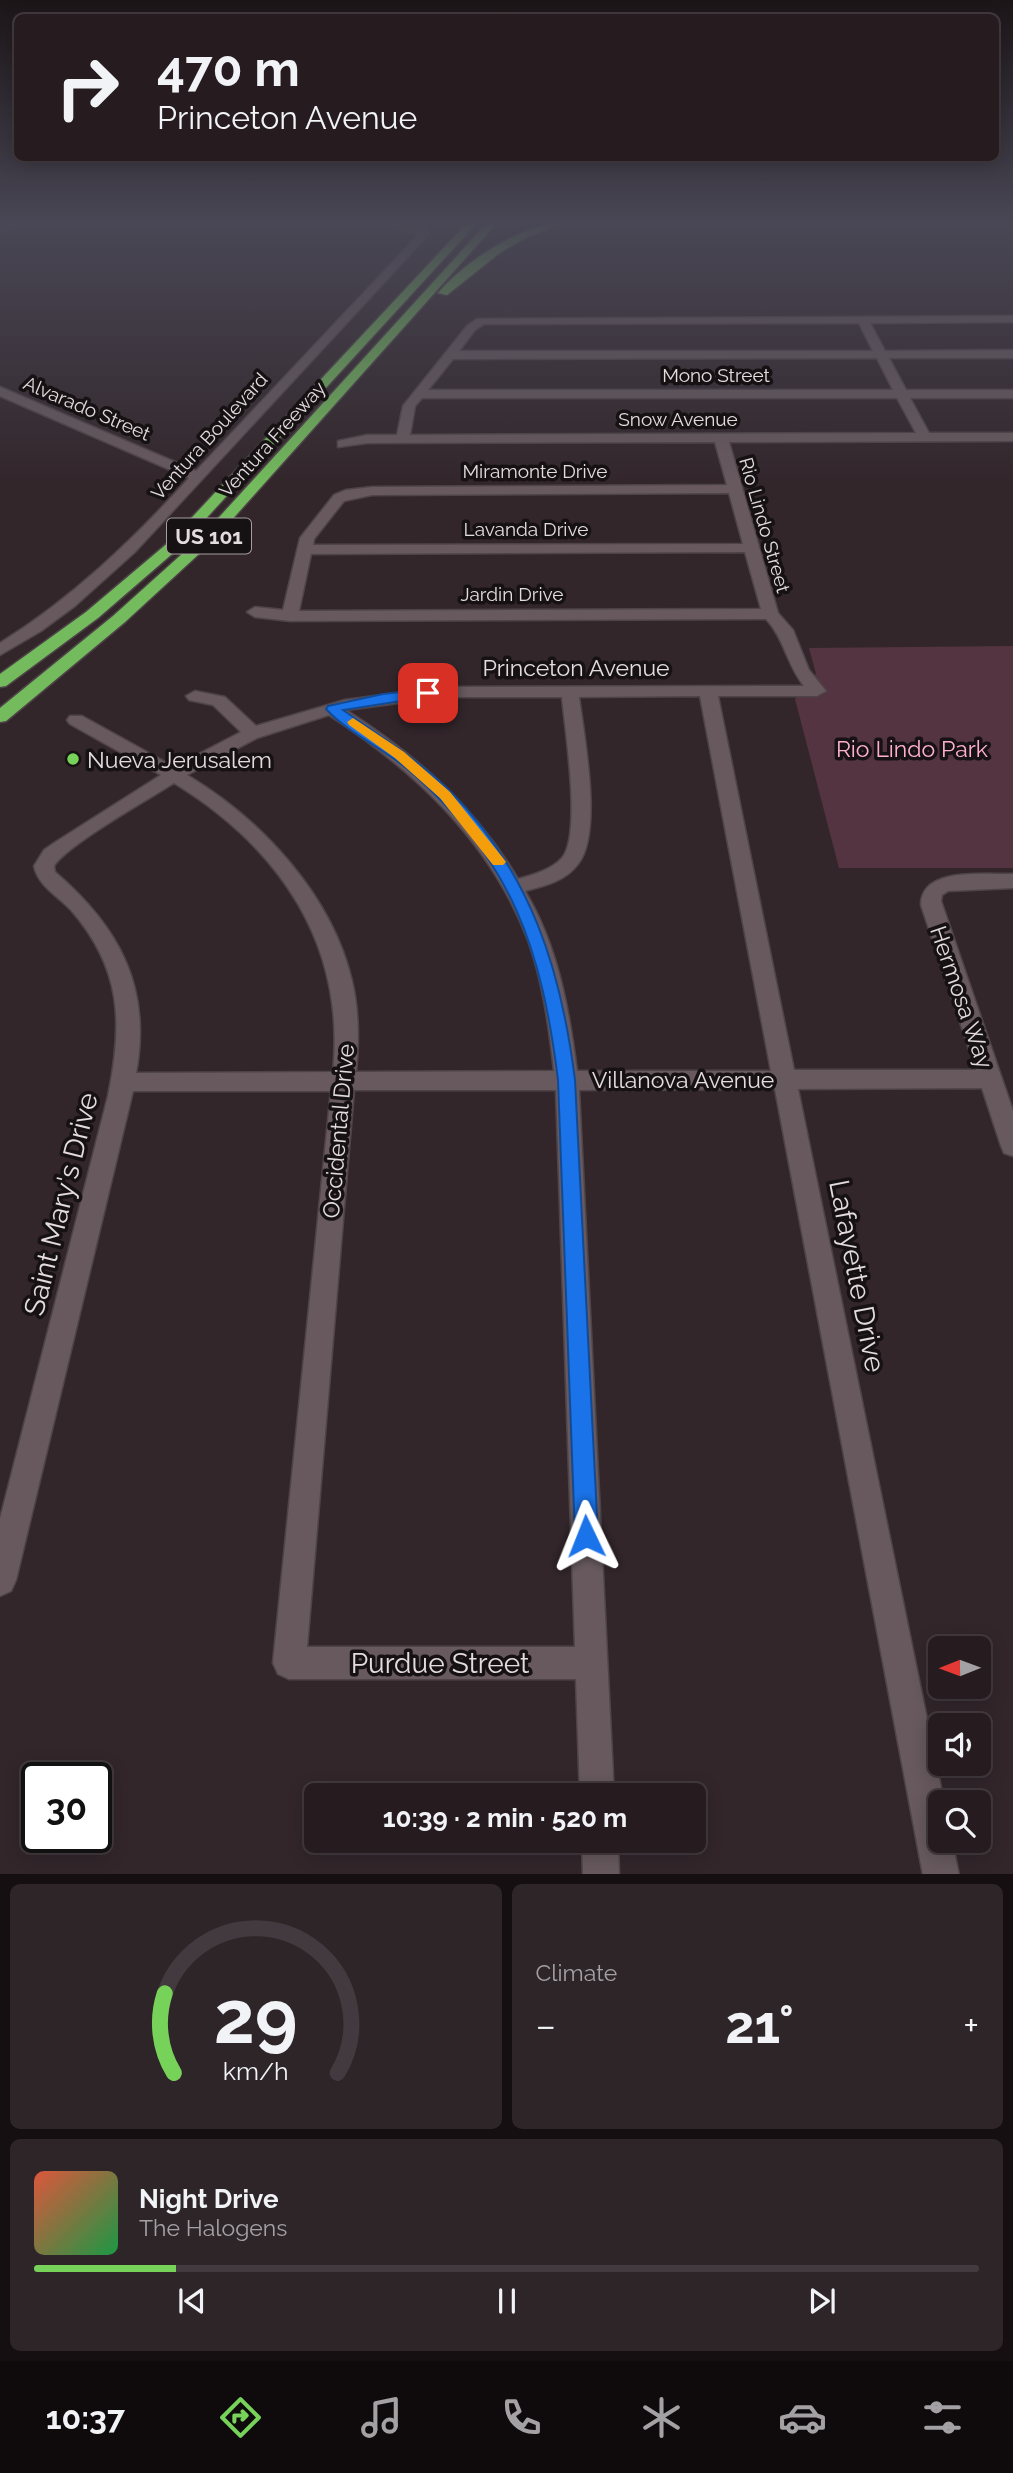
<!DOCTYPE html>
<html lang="en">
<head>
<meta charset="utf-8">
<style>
  :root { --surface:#261c20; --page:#2e2529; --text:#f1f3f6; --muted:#a4a1a5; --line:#423a3e; --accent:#77d259 }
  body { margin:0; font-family:Raleway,sans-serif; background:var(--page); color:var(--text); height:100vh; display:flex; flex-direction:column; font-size:26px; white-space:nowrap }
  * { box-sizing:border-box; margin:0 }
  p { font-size:23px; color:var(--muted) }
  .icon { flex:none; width:38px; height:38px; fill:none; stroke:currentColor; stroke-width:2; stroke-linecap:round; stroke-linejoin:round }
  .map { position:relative; height:1874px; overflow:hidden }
  .drawer { display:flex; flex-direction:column; gap:10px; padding:10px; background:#150f12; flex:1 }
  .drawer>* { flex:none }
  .hud { position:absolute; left:14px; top:14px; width:985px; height:147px; border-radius:10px; box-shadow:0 4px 18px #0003,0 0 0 2px var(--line); background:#261c20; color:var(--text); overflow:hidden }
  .needle { width:46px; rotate:269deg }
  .tools { position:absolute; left:928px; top:1636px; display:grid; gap:14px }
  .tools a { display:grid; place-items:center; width:63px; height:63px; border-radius:10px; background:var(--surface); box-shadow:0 4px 18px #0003,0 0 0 2px var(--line); font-size:35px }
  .speed { position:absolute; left:21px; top:1762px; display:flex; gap:14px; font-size:35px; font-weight:700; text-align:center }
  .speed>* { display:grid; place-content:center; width:91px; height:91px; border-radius:50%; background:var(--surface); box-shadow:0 4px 18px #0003,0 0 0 2px var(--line); line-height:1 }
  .speed .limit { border:4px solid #111; border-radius:10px; background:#fff; color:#111 }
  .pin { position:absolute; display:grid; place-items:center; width:60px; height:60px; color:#fff; margin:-30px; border-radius:14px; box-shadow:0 4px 10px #0006 }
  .me { position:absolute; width:77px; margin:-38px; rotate:358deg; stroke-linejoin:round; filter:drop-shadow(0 0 5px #0008) }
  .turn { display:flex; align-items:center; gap:24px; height:147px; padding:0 28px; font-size:32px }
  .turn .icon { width:91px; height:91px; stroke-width:2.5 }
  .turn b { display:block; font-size:49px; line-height:60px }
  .big { font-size:52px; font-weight:700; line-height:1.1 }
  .drawer .widget { flex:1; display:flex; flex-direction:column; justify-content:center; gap:10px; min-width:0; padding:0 24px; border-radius:10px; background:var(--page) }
  .drawer .dial { align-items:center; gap:0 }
  .dial svg { height:182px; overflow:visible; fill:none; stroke:var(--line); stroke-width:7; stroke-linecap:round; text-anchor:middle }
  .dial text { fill:var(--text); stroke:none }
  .song { display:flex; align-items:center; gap:21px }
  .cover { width:84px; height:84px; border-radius:10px; background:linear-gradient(135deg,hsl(10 70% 55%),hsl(140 70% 35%)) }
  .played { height:7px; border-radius:4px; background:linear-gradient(90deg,var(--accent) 15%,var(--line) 15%) }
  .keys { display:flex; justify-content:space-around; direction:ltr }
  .heat { display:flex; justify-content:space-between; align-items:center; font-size:38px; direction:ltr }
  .drawer .tiles { flex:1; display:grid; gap:10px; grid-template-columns:1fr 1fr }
  .widget:last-child { grid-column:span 2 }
  .trip { position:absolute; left:304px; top:1783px; width:402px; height:70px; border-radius:10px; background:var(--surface); box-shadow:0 4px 18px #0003,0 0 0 2px var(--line); font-weight:700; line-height:70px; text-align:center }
  .tab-bar { display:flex; height:112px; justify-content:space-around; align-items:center; background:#0f0b0d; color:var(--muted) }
  .tab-bar .icon { width:49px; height:49px }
  .tab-bar .current { color:var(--accent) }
  .tab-bar b { font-size:32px; color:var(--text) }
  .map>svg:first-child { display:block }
  .green { fill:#543440 }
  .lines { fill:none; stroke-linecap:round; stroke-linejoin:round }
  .minor-casing { stroke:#4e4448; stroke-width:3 }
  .highway-casing { stroke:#4e4448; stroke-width:3 }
  .minor { fill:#67595e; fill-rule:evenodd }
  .highway { fill:#73bb5c; fill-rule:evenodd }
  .route { fill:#1a73e8; stroke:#114b97; stroke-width:2 }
  .slow { fill:#f59e0b }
  .poi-dot { fill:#77d259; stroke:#161113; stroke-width:2.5 }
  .labels { text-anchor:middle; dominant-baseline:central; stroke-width:7; stroke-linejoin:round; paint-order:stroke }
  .far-street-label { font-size:19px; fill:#e3dbde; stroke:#161113 }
  .shield { fill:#161113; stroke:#a69ea1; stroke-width:2 }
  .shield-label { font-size:21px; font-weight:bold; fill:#e3dbde }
  .street-label { font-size:23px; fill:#e3dbde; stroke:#161113 }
  .park-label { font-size:23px; fill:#ffb0cf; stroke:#161113 }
  .poi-label { font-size:23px; fill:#e3dbde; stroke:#161113; text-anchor:start }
  .near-street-label { font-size:28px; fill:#e3dbde; stroke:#161113 }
</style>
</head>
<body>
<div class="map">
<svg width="1013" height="1875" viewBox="0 0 1013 1875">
  <rect width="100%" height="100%" fill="#32262b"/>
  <path class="green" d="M1013 646V868H839L795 699 816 674 809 648Z"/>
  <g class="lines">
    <defs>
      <path id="minor" d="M9 223H25L0 232V226Z
        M375 223 417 225 430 233 135 552 75 606 41 631 0 655V643C72 598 132 541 189 478L0 396V387L196 471 419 234Z
        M1013 316V322L870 323 885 351 1013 350V358H889L906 390H1013V398H910L929 433H1013V441L729 442 778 613 793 630 809 670 826 691 817 696H718L794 1070H976L921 905C921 866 986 875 1013 874V888L948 891 942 895 941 901 1013 1111V1156L1004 1153 1001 1146 982 1088 798 1089 944 1802H940V1841H952L959 1875H923L775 1089 579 1090 614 1796H580L576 1679H289L278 1674 273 1663 331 1091H133L16 1580 11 1591 0 1596V1519L108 1096C123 1023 122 969 71 910 58 896 38 886 34 866L44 850 54 843 161 775 70 724 67 720 70 716H82L174 767 241 732 213 705 189 700 186 696 195 691 225 697 256 726 345 700 443 687 804 686C787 665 784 638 766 619L290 621 255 617 247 612 255 607 283 610 300 538 334 495 346 490 372 487 727 485 715 442 367 443 338 447V441L367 435H397L403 406 467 326 477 319ZM859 323 873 351H459L475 330 484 324ZM877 358 893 390H428L453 359ZM422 398H897L916 433 410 435 415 406ZM729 493 743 544 313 545 314 539 344 501 372 495ZM745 552 761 609 299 611 311 554ZM700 696 771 1071H577C569 1009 558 946 525 891 544 886 566 881 578 864 603 833 584 736 579 697ZM443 697H562C565 730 582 834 562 858 551 870 533 875 518 879 476 808 416 755 346 710ZM329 715C415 771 490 841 528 940 543 982 549 1027 554 1071L356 1072C359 1042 359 1010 352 981 332 895 261 819 187 775L257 738ZM174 783C280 848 346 945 333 1072L136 1073C152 987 119 927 55 872L54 866C67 845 149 799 174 783ZM354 1090H556L575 1647H307Z
        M582 1841H618L619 1875H583Z"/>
      <path id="highway" d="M467 223H477L179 548 98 618 6 686 0 687V674L86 612 169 542Z
        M487 223H497L212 542 125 622 6 721 0 722V708L113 616 202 536Z
        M550 223H566L529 236 501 252 447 295 438 293C467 260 508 235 550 223Z"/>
    </defs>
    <use href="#minor" class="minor-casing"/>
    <use href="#highway" class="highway-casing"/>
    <use href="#minor" class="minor"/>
    <use href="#highway" class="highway"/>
  </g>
  <linearGradient id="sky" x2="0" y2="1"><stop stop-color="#1c1518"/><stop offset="0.46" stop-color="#494755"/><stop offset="1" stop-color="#494755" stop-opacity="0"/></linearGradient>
  <rect width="1013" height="485" fill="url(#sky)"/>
  <path class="route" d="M428 689 435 693 433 696 343 710C380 736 418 760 450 791 531 873 561 969 575 1080L598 1536 594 1544 586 1547 578 1544 575 1536 558 1080C542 950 512 860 411 772 385 749 349 734 326 709L328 706 383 694Z"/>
  <path class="slow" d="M353 718 404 752 450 792 503 858 506 862 503 865H493L440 798 395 758 349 725 347 722Z"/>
  <circle class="poi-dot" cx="73" cy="759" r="7"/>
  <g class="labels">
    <g class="far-street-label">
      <text x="716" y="375">Mono Street</text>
      <text transform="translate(87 408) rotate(23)">Alvarado Street</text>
      <text x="678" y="419">Snow Avenue</text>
      <text transform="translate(209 436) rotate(-48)">Ventura Boulevard</text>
      <text transform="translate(272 439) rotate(-48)">Ventura Freeway</text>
      <text x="535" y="471">Miramonte Drive</text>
      <text transform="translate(765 525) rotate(74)">Rio Lindo Street</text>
      <text x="526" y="529">Lavanda Drive</text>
      <text x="512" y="594">Jardin Drive</text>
    </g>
    <rect class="shield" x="167" y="518.5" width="84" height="35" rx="5"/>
    <g class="shield-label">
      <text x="209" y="536">US 101</text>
    </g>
    <g class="street-label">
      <text x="576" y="667">Princeton Avenue</text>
      <text transform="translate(962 997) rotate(71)">Hermosa Way</text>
      <text x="683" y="1079">Villanova Avenue</text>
      <text transform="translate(338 1131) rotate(-85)">Occidental Drive</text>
    </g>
    <g class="park-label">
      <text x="912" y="748">Rio Lindo Park</text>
    </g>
    <g class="poi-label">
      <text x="87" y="759">Nueva Jerusalem</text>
    </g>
    <g class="near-street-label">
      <text transform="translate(61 1204) rotate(-76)">Saint Mary's Drive</text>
      <text transform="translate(857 1276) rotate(79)">Lafayette Drive</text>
      <text x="440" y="1663">Purdue Street</text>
    </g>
  </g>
</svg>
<div class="tools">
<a><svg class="needle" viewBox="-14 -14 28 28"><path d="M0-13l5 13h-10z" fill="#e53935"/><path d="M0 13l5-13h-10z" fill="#a4a1a5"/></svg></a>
<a><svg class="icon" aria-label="sound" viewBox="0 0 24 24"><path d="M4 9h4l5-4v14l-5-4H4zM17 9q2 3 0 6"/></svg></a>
<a><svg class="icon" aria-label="search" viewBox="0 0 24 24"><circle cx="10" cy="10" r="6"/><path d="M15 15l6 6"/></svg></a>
</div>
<div class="speed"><div class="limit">30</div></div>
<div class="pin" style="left:428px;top:693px;background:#d93025"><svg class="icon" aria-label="arrive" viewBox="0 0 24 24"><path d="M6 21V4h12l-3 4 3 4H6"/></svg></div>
<svg class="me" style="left:586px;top:1536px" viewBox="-20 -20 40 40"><path d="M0-17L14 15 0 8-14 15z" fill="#1a73e8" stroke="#fff" stroke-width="4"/></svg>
<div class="trip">10:39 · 2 min · 520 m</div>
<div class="hud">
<div class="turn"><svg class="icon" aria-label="right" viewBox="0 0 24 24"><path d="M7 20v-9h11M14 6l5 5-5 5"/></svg><div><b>470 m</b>Princeton Avenue</div></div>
</div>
</div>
<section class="drawer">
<div class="tiles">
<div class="widget dial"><svg viewBox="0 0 100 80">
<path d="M14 69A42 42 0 1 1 86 69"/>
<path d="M14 69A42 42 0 0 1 10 34" stroke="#77d259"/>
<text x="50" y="56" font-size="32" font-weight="700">29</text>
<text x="50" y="72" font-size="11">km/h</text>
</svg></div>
<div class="widget"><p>Climate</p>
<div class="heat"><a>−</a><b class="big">21°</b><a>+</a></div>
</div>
<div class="widget">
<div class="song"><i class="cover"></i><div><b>Night Drive</b><p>The Halogens</p></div></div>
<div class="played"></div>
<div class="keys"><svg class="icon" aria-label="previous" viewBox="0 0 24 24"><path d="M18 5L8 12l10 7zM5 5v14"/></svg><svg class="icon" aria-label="pause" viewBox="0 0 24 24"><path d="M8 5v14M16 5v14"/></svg><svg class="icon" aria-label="next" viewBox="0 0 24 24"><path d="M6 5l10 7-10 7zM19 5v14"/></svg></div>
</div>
</div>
</section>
<nav class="tab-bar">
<b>10:37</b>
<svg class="icon current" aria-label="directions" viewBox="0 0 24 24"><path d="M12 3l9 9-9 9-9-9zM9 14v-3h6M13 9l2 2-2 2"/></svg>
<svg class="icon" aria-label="music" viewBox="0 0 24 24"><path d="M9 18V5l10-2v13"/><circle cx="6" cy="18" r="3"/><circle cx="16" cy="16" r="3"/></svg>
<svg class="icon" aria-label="phone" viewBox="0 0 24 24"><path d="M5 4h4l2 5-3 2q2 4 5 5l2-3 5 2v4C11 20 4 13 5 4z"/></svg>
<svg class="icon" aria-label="climate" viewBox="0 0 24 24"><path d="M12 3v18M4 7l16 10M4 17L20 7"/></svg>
<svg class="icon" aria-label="car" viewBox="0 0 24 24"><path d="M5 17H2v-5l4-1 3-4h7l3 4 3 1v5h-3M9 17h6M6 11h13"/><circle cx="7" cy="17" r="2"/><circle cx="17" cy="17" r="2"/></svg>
<svg class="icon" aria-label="filters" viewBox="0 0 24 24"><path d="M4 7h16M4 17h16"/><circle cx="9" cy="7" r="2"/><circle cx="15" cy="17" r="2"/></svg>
</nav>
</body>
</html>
